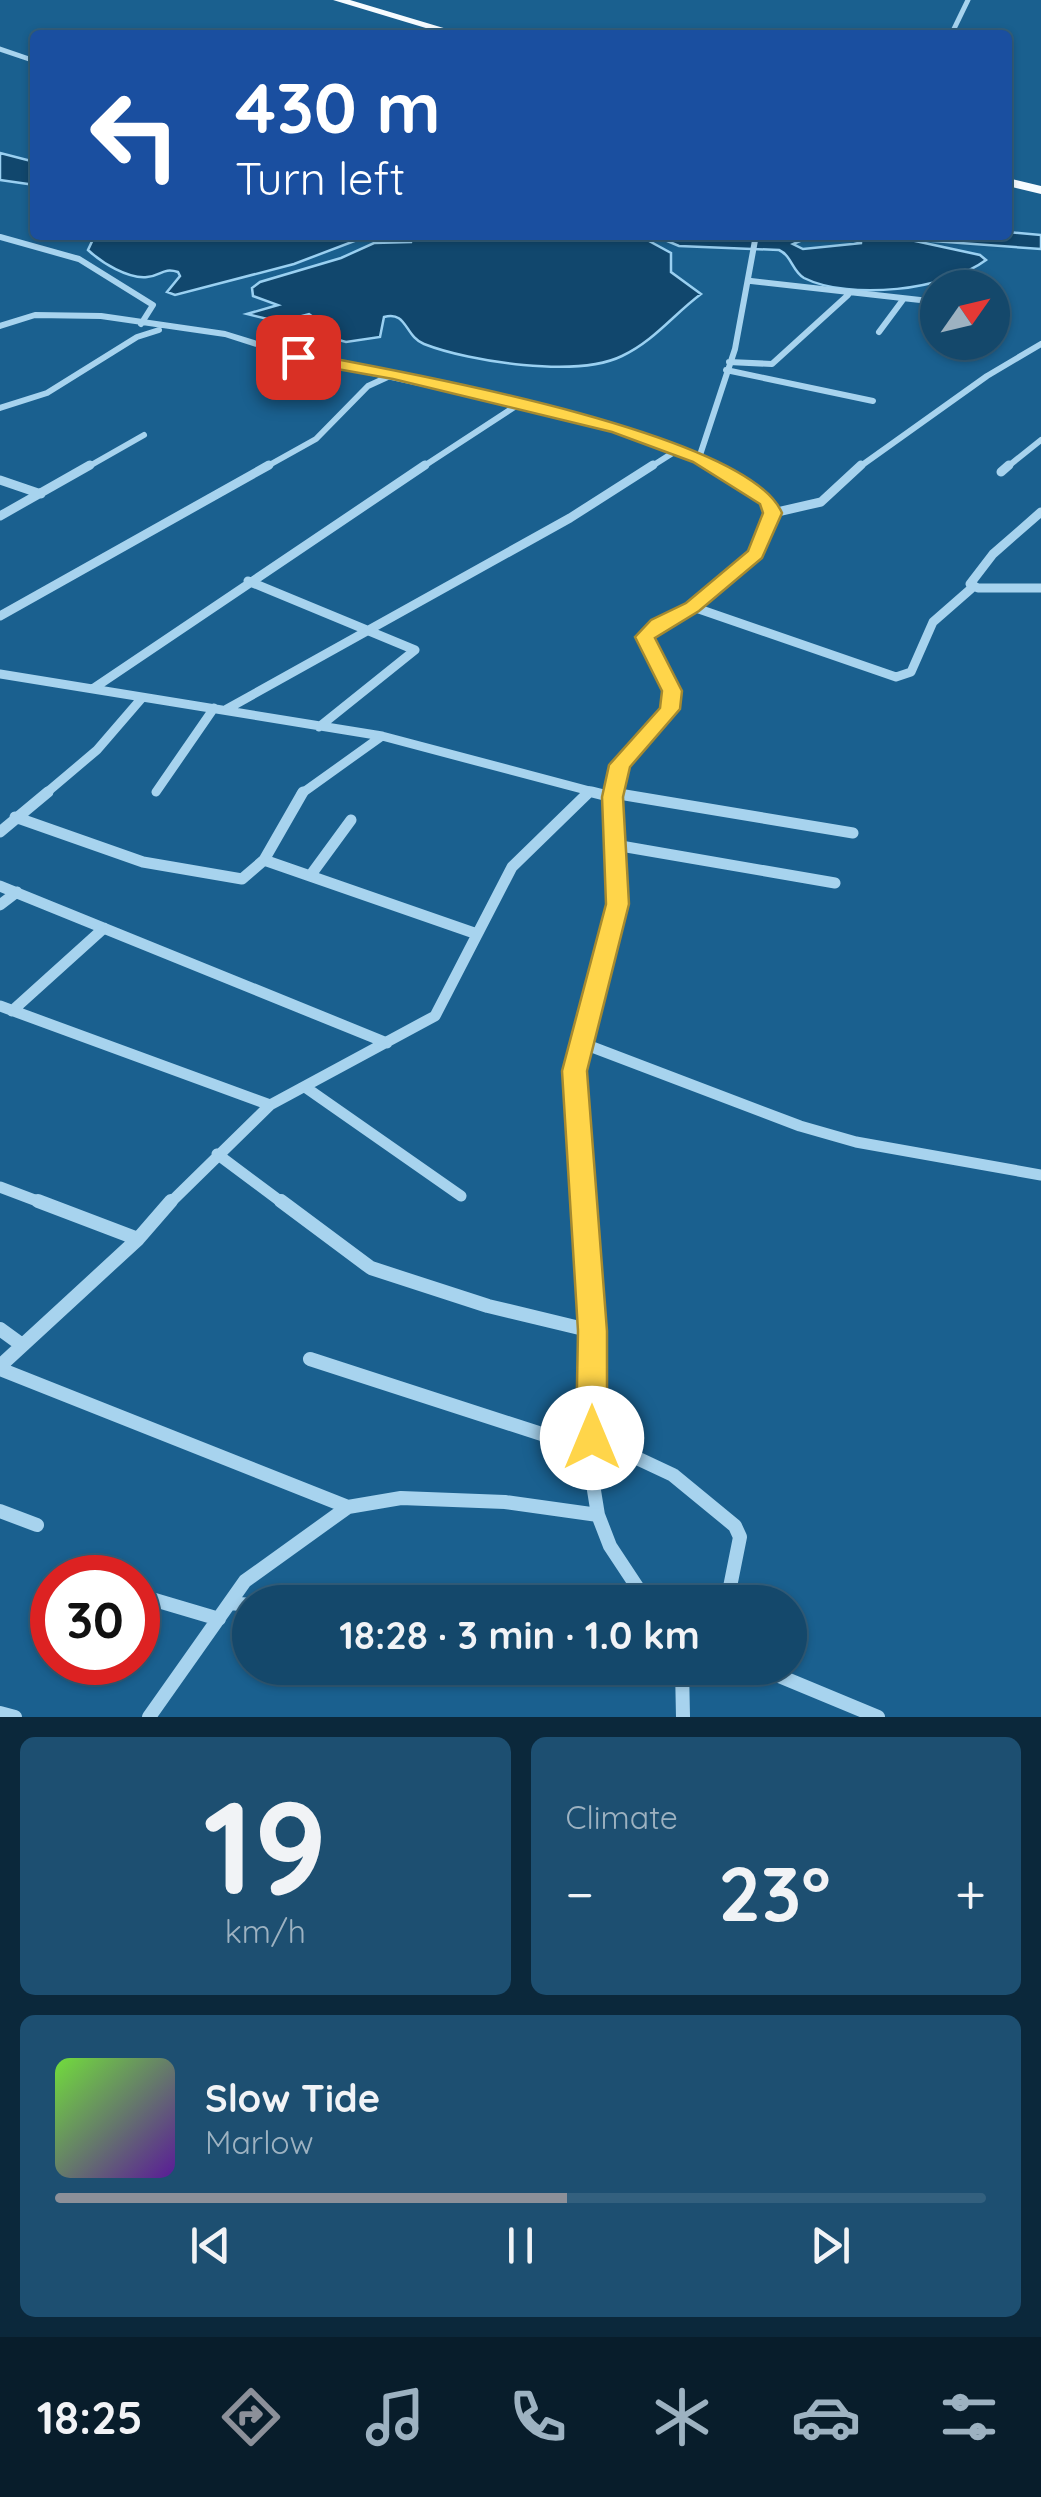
<!DOCTYPE html>
<html lang="en">
<head>
<meta charset="utf-8">
<style>
  :root { --surface:#14486b; --page:#1d4f71; --text:#f1f3f6; --muted:#9db2c1; --line:#33607e; --accent:#8c9099 }
  body { margin:0; font-family:Quicksand,sans-serif; background:var(--page); color:var(--text); height:100vh; display:flex; flex-direction:column; font-size:38px; white-space:nowrap }
  * { box-sizing:border-box; margin:0 }
  p { font-size:32px; color:var(--muted) }
  .icon { flex:none; width:55px; height:55px; fill:none; stroke:currentColor; stroke-width:2; stroke-linecap:round; stroke-linejoin:round }
  .map { position:relative; height:1717px; overflow:hidden }
  .details { display:flex; flex-direction:column; gap:20px; padding:20px; background:#0b283b; flex:1 }
  .details>* { flex:none }
  .hud { position:absolute; left:30px; top:30px; width:982px; height:210px; border-radius:10px; box-shadow:0 2px 8px #0004,0 0 0 2px var(--line); background:#1a4fa0; color:#fff; overflow:hidden }
  .needle { width:65px; rotate:56deg }
  .fabs { position:absolute; left:920px; top:270px; display:grid; gap:20px }
  .fabs a { display:grid; place-items:center; width:90px; height:90px; border-radius:50%; background:var(--surface); box-shadow:0 2px 8px #0004,0 0 0 2px var(--line); font-size:50px }
  .speed { position:absolute; left:30px; top:1555px; display:flex; gap:20px; font-size:50px; font-weight:700; text-align:center }
  .speed>* { display:grid; place-content:center; width:130px; height:130px; border-radius:50%; background:var(--surface); box-shadow:0 2px 8px #0004,0 0 0 2px var(--line); line-height:1 }
  .speed .limit { border:15px solid #d22; background:#fff; color:#111 }
  .pin { position:absolute; display:grid; place-items:center; width:85px; height:85px; color:#fff; margin:-42px; border-radius:20px; box-shadow:0 5px 15px #0006 }
  .me { position:absolute; width:110px; margin:-55px; rotate:0deg; stroke-linejoin:round; filter:drop-shadow(0 0 8px #0008) }
  .turn { display:flex; align-items:center; gap:35px; height:210px; padding:0 40px; font-size:45px }
  .turn .icon { width:130px; height:130px; stroke-width:2.5 }
  .turn b { display:block; font-size:70px; line-height:85px }
  .big { font-size:75px; font-weight:700; line-height:1.1 }
  .details .widget { flex:1; display:flex; flex-direction:column; justify-content:center; gap:15px; min-width:0; padding:0 35px; border-radius:15px; background:var(--page) }
  .details .dial { align-items:center; gap:0 }
  .dial b { font-size:130px; line-height:1 }
  .song { display:flex; align-items:center; gap:30px }
  .cover { width:120px; height:120px; border-radius:15px; background:linear-gradient(135deg,hsl(100 70% 55%),hsl(270 70% 35%)) }
  .played { height:10px; border-radius:5px; background:linear-gradient(90deg,var(--accent) 55%,var(--line) 55%) }
  .keys { display:flex; justify-content:space-around; direction:ltr }
  .heat { display:flex; justify-content:space-between; align-items:center; font-size:55px; direction:ltr }
  .details .tiles { flex:1; display:grid; gap:20px; grid-template-columns:1fr 1fr }
  .widget:last-child { grid-column:span 2 }
  .trip { position:absolute; left:232px; top:1585px; width:575px; height:100px; border-radius:50px; background:var(--surface); box-shadow:0 2px 8px #0004,0 0 0 2px var(--line); font-weight:700; line-height:100px; text-align:center }
  .menu { display:flex; height:160px; justify-content:space-around; align-items:center; background:#081d2b; color:var(--muted) }
  .menu .icon { width:70px; height:70px }
  .menu .selected { color:var(--accent) }
  .menu b { font-size:45px; color:var(--text) }
  .map>svg:first-child { display:block }
  .water { fill:#11476d; stroke:#9ad0f1; stroke-width:2.5 }
  .lines { fill:none; stroke-linecap:round; stroke-linejoin:round }
  .minor-far4 { stroke:#a7d3ee; stroke-width:5 }
  .minor-far3 { stroke:#a7d3ee; stroke-width:6 }
  .minor-far2 { stroke:#a7d3ee; stroke-width:9 }
  .minor-far1 { stroke:#a7d3ee; stroke-width:11 }
  .minor { stroke:#a7d3ee; stroke-width:14 }
  .trunk { fill:#f6fbff; fill-rule:evenodd }
  .route { fill:#ffd54a; stroke:#a68a30; stroke-width:2.5 }
</style>
</head>
<body>
<div class="map">
<svg width="1041" height="1717" viewBox="0 0 1041 1717">
  <rect width="100%" height="100%" fill="#1a608f"/>
  <path class="water" d="M0 153 35 162V185L0 180Z
    M1008 232 1041 235V249L906 239 980 255 986 260C946 290 850 301 804 278 792 271 792 256 779 250L679 246 653 235H814L793 244 803 249 862 243 832 235Z
    M95 235H638L671 253V272L701 294C674 314 654 341 622 356 577 378 470 362 424 344 405 337 407 310 384 317L380 337 346 342 303 330 313 317 309 314 280 322 247 314 278 305 253 296 252 288 260 282 341 258 374 243 412 242 408 240H357L294 264 175 295 167 292 180 276 178 272C163 267 161 276 147 277 128 279 102 263 88 250Z"/>
  <g class="lines">
    <path class="minor-far4" d="M951 35 968 0
      M0 49 35 61"/>
    <path class="minor-far3" d="M0 237 79 259 153 305 141 324
      M751 281 938 302
      M928 324 938 311
      M0 326 35 315 101 316 225 334 298 357 587 419 699 458
      M879 332 902 301
      M729 362 772 364 848 295
      M726 370 873 401
      M0 408 47 393 137 337 159 330
      M86 468 144 435
      M264 468 316 439 368 386 392 375
      M421 468 519 404
      M649 468 679 449
      M715 468 699 458 735 349 756 235
      M858 468 987 376 1041 344
      M1006 468 1041 440"/>
    <path class="minor-far2" d="M1001 472 1009 465
      M0 480 41 494
      M1041 512 993 554 970 584 978 588H1041
      M773 513 821 502 861 465
      M0 516 90 465
      M248 581 415 650 319 727
      M693 607 896 677 911 672 933 622 973 587
      M0 616 269 465
      M0 674 382 736 601 794
      M94 688 425 465
      M227 709 570 518 653 465
      M156 792 214 708
      M613 793 620 794
      M45 794 97 750 141 699
      M301 794 382 736
      M587 794 590 791
      M613 794 620 765 670 709 672 691 645 637C689 600 777 570 767 501L711 465"/>
    <path class="minor-far1" d="M592 792 612 797
      M613 793 853 833
      M15 817 143 862 242 879 264 860 303 792
      M0 832 48 792
      M615 845 835 883
      M264 860 477 934
      M310 876 351 820
      M0 886 387 1043
      M0 905 17 892
      M0 1006 270 1105
      M12 1011 104 928
      M579 1042 800 1126 856 1142 1041 1175
      M305 1087 461 1196
      M217 1154 284 1204
      M0 1187 45 1204
      M169 1204 270 1105 435 1016 512 867 589 792
      M583 1204 574 1071 617 904 613 792"/>
    <path class="minor" d="M38 1201 138 1239
      M281 1201 371 1268 488 1306 592 1331
      M583 1201 592 1331 591 1472 598 1515 610 1546 647 1602
      M0 1329 22 1345
      M310 1359 591 1450
      M0 1366 138 1239 171 1201
      M0 1369 348 1507
      M592 1437 673 1475 735 1526 740 1537 727 1602
      M0 1511 37 1525
      M69 1574 80 1578
      M138 1595 219 1619
      M230 1603 250 1605
      M659 1668 683 1673
      M682 1668 683 1717
      M760 1668 878 1717
      M0 1713 15 1717
      M149 1717 245 1581 348 1507 401 1498 505 1502 598 1515"/>
    <path class="trunk" d="M333 0H350L467 35H449Z
      M1008 178 1041 186V194L1008 186Z"/>
  </g>
  <path class="route" d="M298 352C388 369 748 431 782 513L762 558 699 611 655 638 682 691 680 709 630 767 623 797 629 904 587 1071 607 1331V1438L603 1446 592 1450 581 1446 576 1438 578 1331 562 1071 606 904 602 797 609 765 660 708 662 691 635 637 651 620 686 603 748 551 763 513 760 504 693 462 612 432 393 379 292 361V354Z"/>
</svg>
<div class="fabs">
<a><svg class="needle" viewBox="-14 -14 28 28"><path d="M0-13l5 13h-10z" fill="#e53935"/><path d="M0 13l5-13h-10z" fill="#9db2c1"/></svg></a>
</div>
<div class="speed"><div class="limit">30</div></div>
<div class="pin" style="left:298px;top:357px;background:#d93025"><svg class="icon" aria-label="arrive" viewBox="0 0 24 24"><path d="M6 21V4h12l-3 4 3 4H6"/></svg></div>
<svg class="me" style="left:592px;top:1438px" viewBox="-20 -20 40 40"><circle r="19" fill="#fff"/><path d="M0-13L10 11 0 6-10 11z" fill="#ffd54a"/></svg>
<div class="trip">18:28 · 3 min · 1.0 km</div>
<div class="hud">
<div class="turn"><svg class="icon" aria-label="left" viewBox="0 0 24 24"><path d="M17 20v-9H6M10 6l-5 5 5 5"/></svg><div><b>430 m</b>Turn left</div></div>
</div>
</div>
<section class="details">
<div class="tiles">
<div class="widget dial"><b>19</b><p>km/h</p></div>
<div class="widget"><p>Climate</p>
<div class="heat"><a>−</a><b class="big">23°</b><a>+</a></div>
</div>
<div class="widget">
<div class="song"><i class="cover"></i><div><b>Slow Tide</b><p>Marlow</p></div></div>
<div class="played"></div>
<div class="keys"><svg class="icon" aria-label="previous" viewBox="0 0 24 24"><path d="M18 5L8 12l10 7zM5 5v14"/></svg><svg class="icon" aria-label="pause" viewBox="0 0 24 24"><path d="M8 5v14M16 5v14"/></svg><svg class="icon" aria-label="next" viewBox="0 0 24 24"><path d="M6 5l10 7-10 7zM19 5v14"/></svg></div>
</div>
</div>
</section>
<nav class="menu">
<b>18:25</b>
<svg class="icon selected" aria-label="directions" viewBox="0 0 24 24"><path d="M12 3l9 9-9 9-9-9zM9 14v-3h6M13 9l2 2-2 2"/></svg>
<svg class="icon" aria-label="music" viewBox="0 0 24 24"><path d="M9 18V5l10-2v13"/><circle cx="6" cy="18" r="3"/><circle cx="16" cy="16" r="3"/></svg>
<svg class="icon" aria-label="phone" viewBox="0 0 24 24"><path d="M5 4h4l2 5-3 2q2 4 5 5l2-3 5 2v4C11 20 4 13 5 4z"/></svg>
<svg class="icon" aria-label="climate" viewBox="0 0 24 24"><path d="M12 3v18M4 7l16 10M4 17L20 7"/></svg>
<svg class="icon" aria-label="car" viewBox="0 0 24 24"><path d="M5 17H2v-5l4-1 3-4h7l3 4 3 1v5h-3M9 17h6M6 11h13"/><circle cx="7" cy="17" r="2"/><circle cx="17" cy="17" r="2"/></svg>
<svg class="icon" aria-label="filters" viewBox="0 0 24 24"><path d="M4 7h16M4 17h16"/><circle cx="9" cy="7" r="2"/><circle cx="15" cy="17" r="2"/></svg>
</nav>
</body>
</html>
